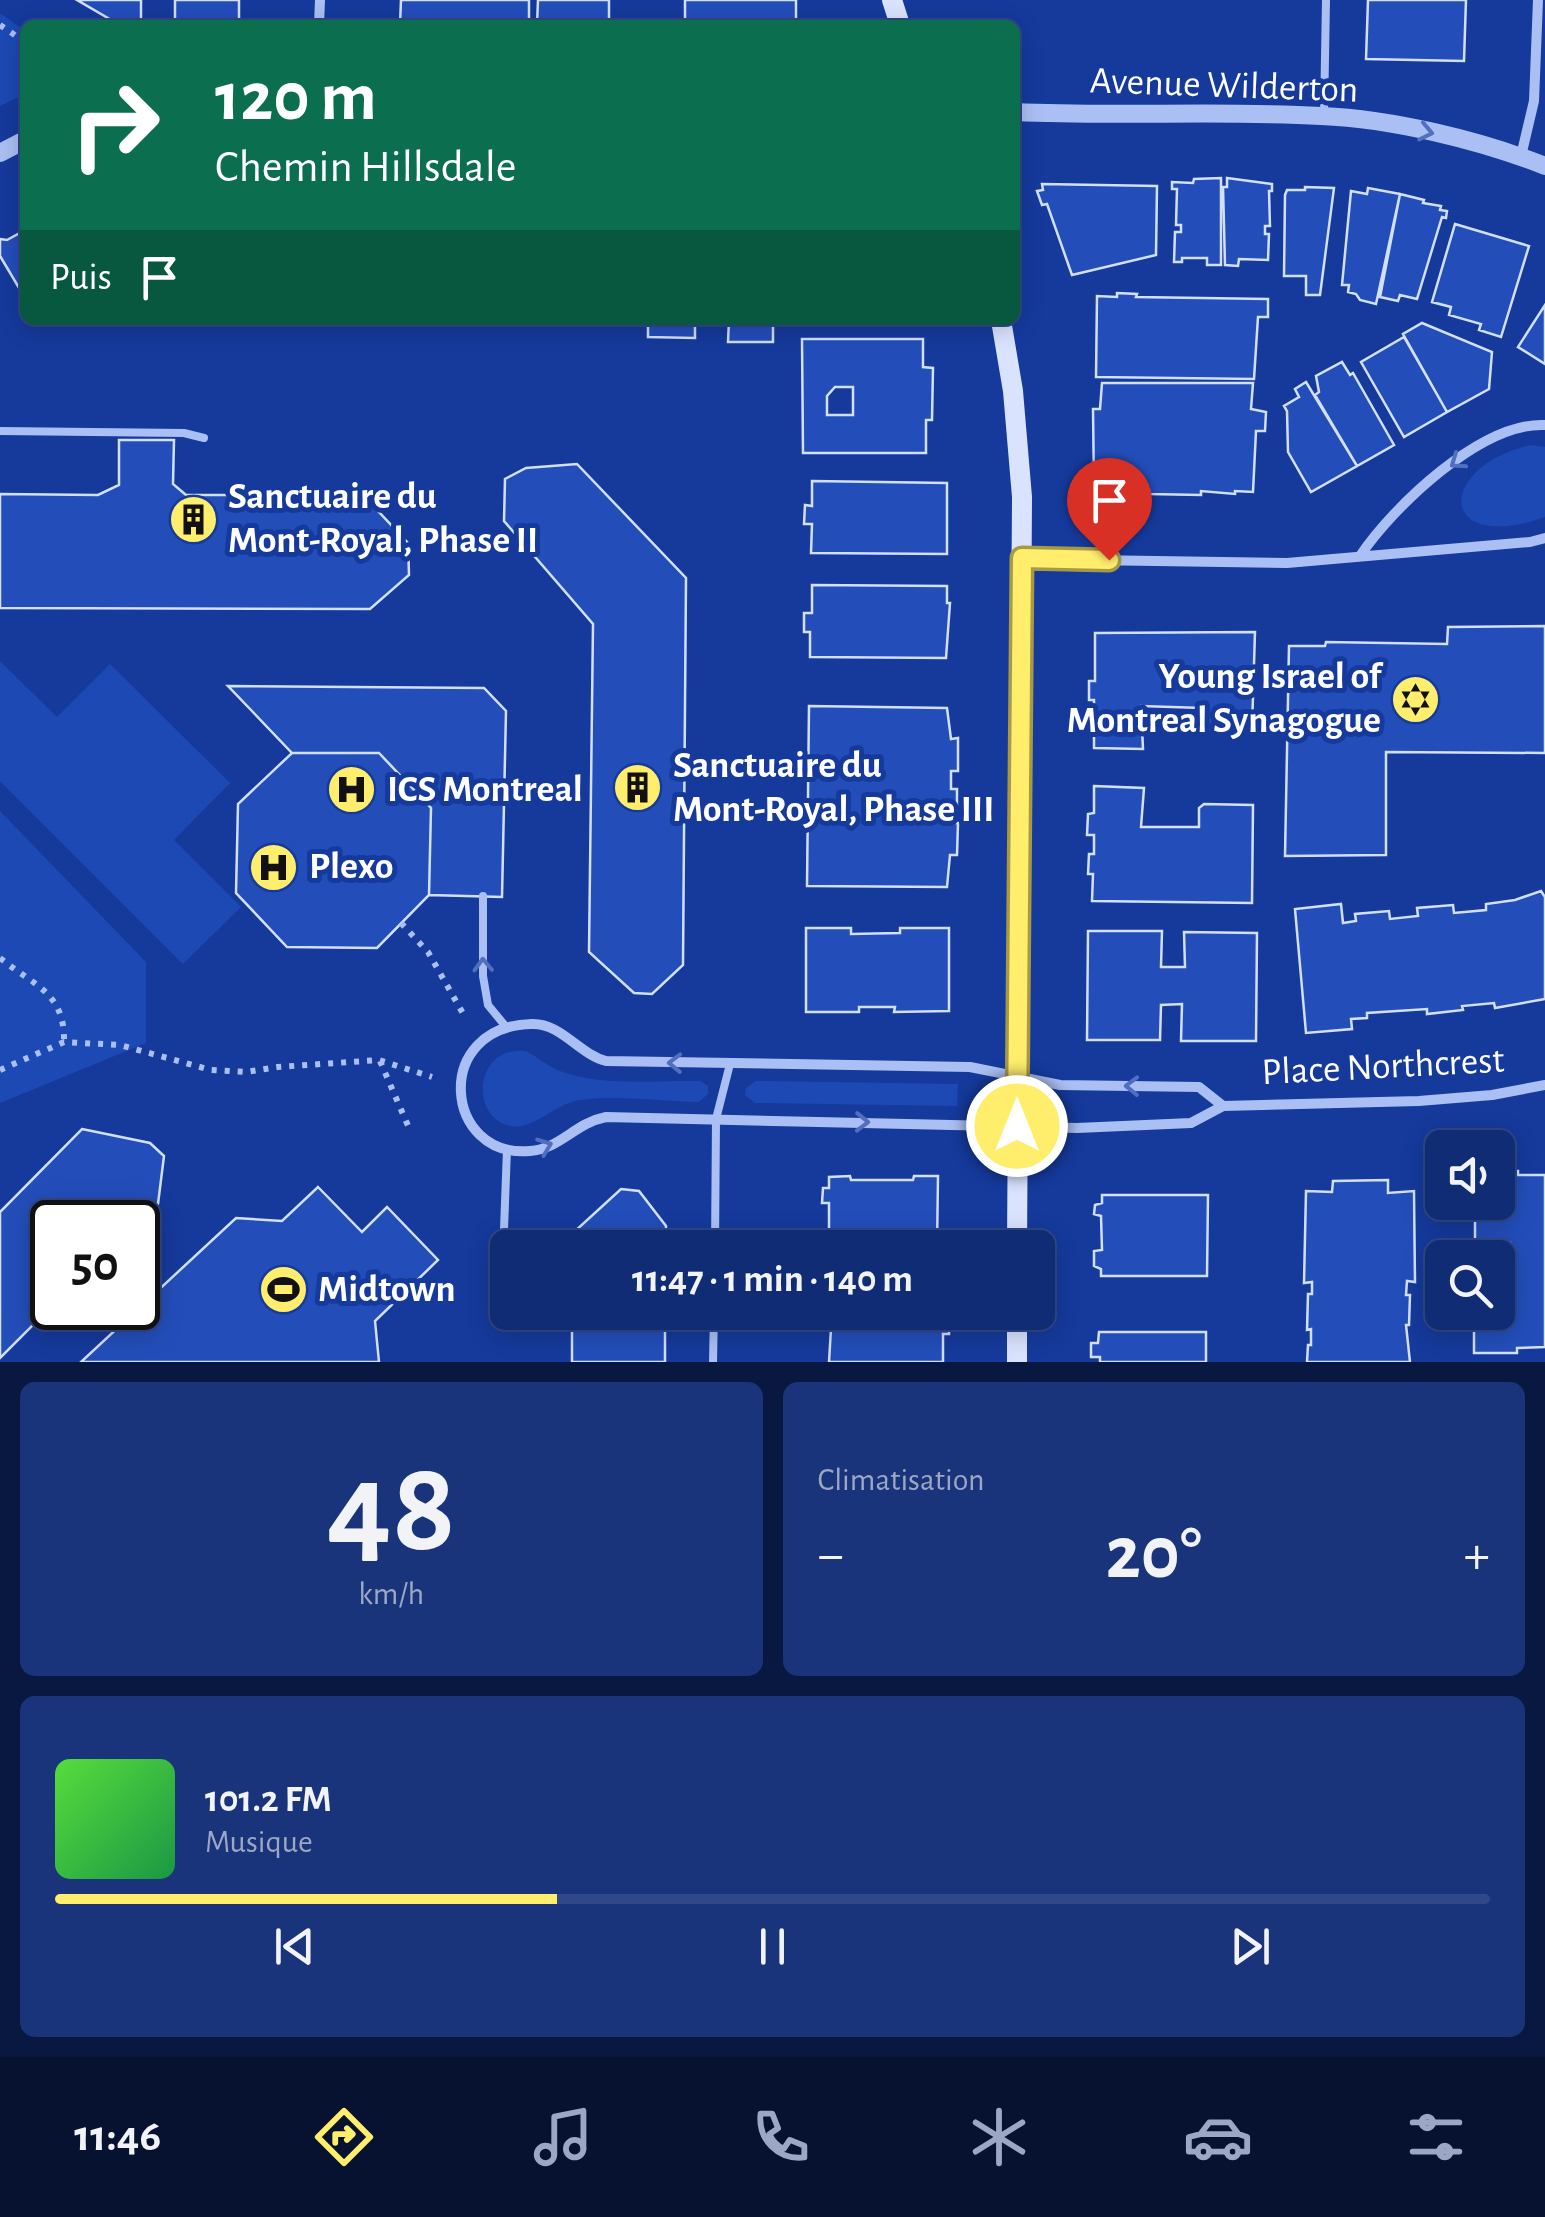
<!DOCTYPE html>
<html lang="fr">
<head>
<meta charset="utf-8">
<style>
  :root { --surface:#102c75; --page:#19347a; --text:#f1f3f6; --muted:#9ca7c5; --line:#304887; --accent:#ffed6c }
  body { margin:0; font-family:"Alegreya Sans",sans-serif; background:var(--page); color:var(--text); height:100vh; display:flex; flex-direction:column; font-size:38px; white-space:nowrap }
  * { box-sizing:border-box; margin:0 }
  p { font-size:32px; color:var(--muted) }
  .icon { flex:none; width:55px; height:55px; fill:none; stroke:currentColor; stroke-width:2; stroke-linecap:round; stroke-linejoin:round }
  .map { position:relative; height:1362px; overflow:hidden }
  .panel { display:flex; flex-direction:column; gap:20px; padding:20px; background:#091840; flex:1 }
  .panel>* { flex:none }
  .top-card { position:absolute; left:20px; top:20px; width:1000px; height:305px; border-radius:15px; box-shadow:0 5px 25px #0003,0 0 0 2px var(--line); background:#0b6e4f; color:#fff; overflow:hidden }
  .buttons { position:absolute; left:1425px; top:1130px; display:grid; gap:20px }
  .buttons a { display:grid; place-items:center; width:90px; height:90px; border-radius:15px; background:var(--surface); box-shadow:0 5px 25px #0003,0 0 0 2px var(--line); font-size:50px }
  .speed { position:absolute; left:30px; top:1200px; display:flex; gap:20px; font-size:50px; font-weight:700; text-align:center }
  .speed>* { display:grid; place-content:center; width:130px; height:130px; border-radius:50%; background:var(--surface); box-shadow:0 5px 25px #0003,0 0 0 2px var(--line); line-height:1 }
  .speed .limit { border:5px solid #111; border-radius:15px; background:#fff; color:#111 }
  .pin { position:absolute; display:grid; place-items:center; width:85px; height:85px; color:#fff; margin:-102px -42px; border-radius:50% 50% 50% 0; rotate:-45deg; box-shadow:0 0 10px #0007 }
  .pin .icon { rotate:45deg }
  .me { position:absolute; width:110px; margin:-55px; rotate:0deg; stroke-linejoin:round; filter:drop-shadow(0 0 8px #0008) }
  .turn { display:flex; align-items:center; gap:35px; height:210px; padding:0 30px; font-size:45px }
  .turn .icon { width:130px; height:130px; stroke-width:2.5 }
  .turn b { display:block; font-size:70px; line-height:85px }
  .then { display:flex; align-items:center; height:95px; padding:0 30px; background:#0003; gap:20px; font-size:38px }
  .big { font-size:75px; font-weight:600; line-height:1.1 }
  .panel .tile { flex:1; display:flex; flex-direction:column; justify-content:center; gap:15px; min-width:0; padding:0 35px; border-radius:15px; background:var(--page) }
  .panel .dial { align-items:center; gap:0 }
  .dial b { font-size:130px; line-height:1 }
  .song { display:flex; align-items:center; gap:30px }
  .cover { width:120px; height:120px; border-radius:15px; background:linear-gradient(135deg,hsl(110 70% 55%),hsl(140 70% 35%)) }
  .played { height:10px; border-radius:5px; background:linear-gradient(90deg,var(--accent) 35%,var(--line) 35%) }
  .keys { display:flex; justify-content:space-around; direction:ltr }
  .heat { display:flex; justify-content:space-between; align-items:center; font-size:55px; direction:ltr }
  .panel .tiles { flex:1; display:grid; gap:20px; grid-template-columns:1fr 1fr }
  .tile:last-child { grid-column:span 2 }
  .trip { position:absolute; left:490px; top:1230px; width:565px; height:100px; border-radius:15px; background:var(--surface); box-shadow:0 5px 25px #0003,0 0 0 2px var(--line); font-weight:600; line-height:100px; text-align:center }
  .tab-bar { display:flex; height:160px; justify-content:space-around; align-items:center; background:#06122f; color:var(--muted) }
  .tab-bar .icon { width:70px; height:70px }
  .tab-bar .on { color:var(--accent) }
  .tab-bar b { font-size:45px; color:var(--text) }
  .map>svg:first-child { display:block }
  .green { fill:#1d49b5 }
  .building { fill:#234eba; stroke:#d2dffd; stroke-width:2.5; fill-rule:evenodd }
  .lines { fill:none; stroke-linecap:round; stroke-linejoin:round }
  .path { stroke:#aabff3; stroke-width:6; stroke-dasharray:5 8; stroke-linecap:butt }
  .service { stroke:#aabff3; stroke-width:8 }
  .minor { stroke:#aabff3; stroke-width:10 }
  .tertiary { stroke:#aabff3; stroke-width:18 }
  .secondary { stroke:#dae3fd; stroke-width:20 }
  .oneway { stroke:#516fbf }
  .route-casing { stroke:#a69a46; stroke-width:25 }
  .route { stroke:#ffed6c; stroke-width:18 }
  .labels { text-anchor:middle; dominant-baseline:central; stroke-width:10; stroke-linejoin:round; paint-order:stroke }
  .street-label { font-size:38px; fill:#fff; stroke:#153a9c }
  .poi-label { font-size:38px; font-weight:bold; fill:#fff; stroke:#153a9c; text-anchor:start }
</style>
</head>
<body>
<div class="map">
<svg width="1545" height="1362" viewBox="0 0 1545 1362">
  <rect width="100%" height="100%" fill="#153a9c"/>
  <path class="green" d="M0 13 25 31V94L0 106Z
    M1531 445 1545 447V517C1436 555 1436 466 1531 445Z
    M0 661 57 717 110 664 230 783 174 840 241 907 183 964 0 781Z
    M0 811 146 962V1043L0 1103Z
    M526 1051C538 1057 547 1066 560 1071 603 1087 655 1080 700 1081L708 1086V1094L699 1102C663 1101 608 1094 575 1101 553 1106 533 1130 511 1126 469 1118 474 1045 526 1051Z
    M756 1081 958 1084 957 1106 755 1103 745 1095 746 1088Z"/>
  <path class="building" d="M77 0H141V21H113Z
    M175 0H239V25H175Z
    M401 0H529V20H520V25H400Z
    M538 0H609V25H537Z
    M685 0H796V25H685Z
    M1368 0H1466L1464 61 1366 59Z
    M1221 178V265H1207V258H1182V262H1174L1175 232H1181V225H1176L1177 189H1172V182L1193 183 1194 179Z
    M1227 178 1272 184V191H1269L1270 226H1265V234H1269L1268 260 1239 259 1238 266 1225 265 1223 187H1227Z
    M1042 184 1157 186 1156 255 1072 275 1047 204 1042 205 1037 191 1043 190Z
    M1305 187 1334 188 1320 295H1306V276H1284L1285 195 1287 190H1305Z
    M1368 188 1400 194 1376 304 1360 300 1356 294 1348 292 1349 285H1342L1351 191 1367 194Z
    M1400 194 1424 200 1423 203 1441 206 1440 210 1447 211 1446 218 1442 217 1417 299 1400 295 1398 301 1380 297Z
    M1455 224 1529 246 1501 337 1479 330 1481 324 1449 315 1451 307 1432 302Z
    M25 230V298L0 256V239L7 240Z
    M1117 293 1137 294 1136 297 1268 299V317H1258L1254 379 1096 377 1097 296 1117 297Z
    M1545 305V364L1518 347Z
    M648 320H695V338L648 337Z
    M729 320H773V342H728Z
    M1422 323 1492 352 1489 389 1447 412 1403 334Z
    M1404 337 1447 412 1404 437 1361 362Z
    M802 339H923V367L933 368 932 420H926V453H803ZM835 387H853V415H827V396Z
    M1342 362 1350 375 1353 373 1394 445 1357 466 1315 395 1319 392 1316 376Z
    M1306 382 1357 466 1311 492 1288 452 1287 411 1284 406 1299 397 1295 389Z
    M1102 383H1253L1251 409 1266 412 1265 431H1256L1253 492 1235 491V494L1201 491V495L1149 494V490L1136 489 1135 493 1094 490 1093 409H1100Z
    M119 440H174L173 484 186 495H363L408 543 409 575 370 609 0 608V494L98 495 119 485Z
    M577 464 686 578 683 965 652 994 634 993 589 952 593 624 504 521 505 479 526 468Z
    M812 481 947 483V554L811 553 812 524H804L805 505 812 506Z
    M812 585 947 586V603H950L946 658 810 657V632H804V613H812Z
    M1545 626V753L1386 752V855L1285 856 1289 646H1325L1326 642 1447 644 1448 627Z
    M1255 632 1252 729 1202 730V708L1141 706 1143 749 1094 748V700H1089V681H1095V633Z
    M228 686 484 688 506 711 502 897 429 895 431 808 379 753H292Z
    M809 706 947 708 951 739 958 738V771H951V789H957V805H950V823H958L957 855H950L947 887 807 886Z
    M292 753H379L431 808 429 895 377 948 287 947 236 893 238 804Z
    M1094 786 1144 788 1141 827H1199V808L1204 804 1253 805 1252 903 1092 901 1093 874H1088L1089 854H1094V835H1087L1088 814 1094 813Z
    M1541 891 1545 897V999L1495 1008 1494 1003 1462 1006 1463 1010 1427 1014V1009L1367 1013V1018L1351 1019 1352 1029 1306 1033 1295 909 1341 904 1343 923 1356 921 1355 914 1389 911 1390 919 1418 916 1417 908 1453 905 1454 913 1486 910V904L1515 900Z
    M806 928H851V934L900 933V928H949V1011L894 1012 895 1007H859V1012H806Z
    M1088 931H1162L1161 967H1185L1184 932 1257 933 1256 1041H1181L1182 1004 1161 1005 1160 1040H1087Z
    M82 1129 150 1143 164 1156 158 1204 138 1224 52 1222V1306L0 1358V1212Z
    M1498 1171H1518V1175H1545V1347L1517 1348V1353H1474V1312H1498V1280L1510 1279V1243H1475V1202H1498Z
    M850 1176 851 1180H913L914 1176H938L937 1248H822V1237H829V1203H822L823 1188H829V1177Z
    M1388 1180V1193L1414 1191 1415 1282 1407 1281 1406 1295H1410L1409 1325H1406L1410 1362H1307L1308 1345H1311V1329L1307 1330 1308 1294H1312V1282L1304 1283 1306 1191 1332 1192 1333 1181Z
    M318 1187 362 1232 387 1207 438 1260 375 1321 379 1362H81L236 1218 282 1221Z
    M621 1189 639 1191 666 1226V1248H574V1232Z
    M1102 1195H1208L1207 1276H1101V1269L1094 1266V1251L1102 1250 1101 1216 1094 1214 1095 1205 1102 1203Z
    M572 1312H665V1362H572Z
    M832 1312H944V1319H949V1334H943V1362H829Z
    M1099 1332H1206V1362H1100V1357H1091V1343H1098Z"/>
  <g class="lines">
    <path class="path" d="M0 25 25 42
      M401 923 428 952 465 1017
      M0 958C34 986 65 992 64 1042
      M380 1061 409 1128
      M0 1070 64 1042 120 1045 211 1070 246 1072 278 1067 379 1060 432 1077"/>
    <path class="service" d="M1324 115 1326 0
      M0 431 184 433 204 438
      M483 896V976L488 1005 507 1028
      M715 1248 716 1119 730 1064
      M501 1310 507 1149
      M713 1362 714 1312"/>
    <path class="minor" d="M319 25 320 0
      M1521 156 1534 101 1538 0
      M1360 556C1393 507 1481 422 1545 425
      M1023 559 1287 563 1530 542 1545 538
      M1223 1106 1199 1087 1060 1085 970 1067 606 1061C579 1054 561 1023 532 1024 431 1026 444 1159 530 1151 560 1149 575 1123 606 1117L1077 1128 1191 1123 1223 1106 1419 1101 1492 1095 1545 1085"/>
    <path class="tertiary" d="M1015 112C1117 117 1219 110 1321 116 1392 119 1480 140 1545 166
      M0 153 25 140"/>
    <path class="secondary" d="M892 0 900 25
      M1001 320 1013 391 1022 497 1017 1248
      M1017 1312V1362"/>
  </g>
  <defs><path id="oneway-chevron" d="M-2-3.5L2.5 0L-2 3.5" fill="none" stroke-width="1.6" stroke-linecap="round" stroke-linejoin="round" transform="scale(2.5)"/></defs>
  <g class="oneway">
    <use href="#oneway-chevron" transform="translate(1426 132) rotate(12)"/>
    <use href="#oneway-chevron" transform="translate(1457 462) rotate(145)"/>
    <use href="#oneway-chevron" transform="translate(483 965) rotate(-92)"/>
    <use href="#oneway-chevron" transform="translate(675 1063) rotate(-179)"/>
    <use href="#oneway-chevron" transform="translate(1132 1086) rotate(-179)"/>
    <use href="#oneway-chevron" transform="translate(862 1122) rotate(1)"/>
    <use href="#oneway-chevron" transform="translate(545 1146) rotate(-21)"/>
  </g>
  <g class="lines">
    <defs>
      <path id="route" d="M1017 1126 1022 558 1109 560"/>
    </defs>
    <use href="#route" class="route-casing"/>
    <use href="#route" class="route"/>
  </g>
  <defs>
    <symbol id="building-disc" viewBox="-11 -11 22 22"><circle r="9.5" fill="#ffed6c" stroke="#153a9c"/><path d="M-4-6H4V6H1V3H-1V6H-4ZM-2.5-4.3h1.7v1.8h-1.7ZM.8-4.3h1.7v1.8H.8ZM-2.5-1h1.7V.8h-1.7ZM.8-1h1.7V.8H.8Z" fill="#111"/></symbol>
    <symbol id="synagogue-disc" viewBox="-11 -11 22 22"><circle r="9.5" fill="#ffed6c" stroke="#153a9c"/><path d="M0-6.5L5.6 3.2H-5.6ZM0 6.5L5.6-3.2H-5.6Z" fill="#111"/></symbol>
    <symbol id="hospital-disc" viewBox="-11 -11 22 22"><circle r="9.5" fill="#ffed6c" stroke="#153a9c"/><path d="M-5-5h3v3.5h4V-5h3V5h-3V1.5h-4V5h-3Z" fill="#111"/></symbol>
    <symbol id="stadium-disc" viewBox="-11 -11 22 22"><circle r="9.5" fill="#ffed6c" stroke="#153a9c"/><path d="M0-5a6.5 5 0 1 0 0 10a6.5 5 0 1 0 0-10ZM-3.5-1.8h7v3.6h-7Z" fill="#111"/></symbol>
  </defs>
  <g fill-rule="evenodd">
    <use href="#building-disc" x="166" y="492" width="55" height="55"/>
    <use href="#synagogue-disc" x="1388" y="672" width="55" height="55"/>
    <use href="#building-disc" x="610" y="760" width="55" height="55"/>
    <use href="#hospital-disc" x="324" y="762" width="55" height="55"/>
    <use href="#hospital-disc" x="246" y="840" width="55" height="55"/>
    <use href="#stadium-disc" x="256" y="1262" width="55" height="55"/>
  </g>
  <g class="labels">
    <g class="street-label">
      <text transform="translate(1224 86) rotate(2)">Avenue Wilderton</text>
      <text transform="translate(1383 1067) rotate(-3)">Place Northcrest</text>
    </g>
    <g class="poi-label">
      <text x="228" y="497">Sanctuaire du<tspan x="228" dy="44">Mont-Royal, Phase II</tspan></text>
      <text x="1381" y="677" text-anchor="end">Young Israel of<tspan x="1381" dy="44">Montreal Synagogue</tspan></text>
      <text x="673" y="766">Sanctuaire du<tspan x="673" dy="44">Mont-Royal, Phase III</tspan></text>
      <text x="387" y="790">ICS Montreal</text>
      <text x="309" y="867">Plexo</text>
      <text x="318" y="1290">Midtown</text>
    </g>
  </g>
</svg>
<div class="buttons">
<a><svg class="icon" aria-label="sound" viewBox="0 0 24 24"><path d="M4 9h4l5-4v14l-5-4H4zM17 9q2 3 0 6"/></svg></a>
<a><svg class="icon" aria-label="search" viewBox="0 0 24 24"><circle cx="10" cy="10" r="6"/><path d="M15 15l6 6"/></svg></a>
</div>
<div class="speed"><div class="limit">50</div></div>
<div class="pin" style="left:1109px;top:560px;background:#d93025"><svg class="icon" aria-label="arrive" viewBox="0 0 24 24"><path d="M6 21V4h12l-3 4 3 4H6"/></svg></div>
<svg class="me" style="left:1017px;top:1126px" viewBox="-20 -20 40 40"><circle r="17" fill="#ffed6c" stroke="#fff" stroke-width="3"/><path d="M0-11L8 9 0 5-8 9z" fill="#fff"/></svg>
<div class="trip">11:47 · 1 min · 140 m</div>
<div class="top-card">
<div class="turn"><svg class="icon" aria-label="right" viewBox="0 0 24 24"><path d="M7 20v-9h11M14 6l5 5-5 5"/></svg><div><b>120 m</b>Chemin Hillsdale</div></div>
<div class="then">Puis<svg class="icon" aria-label="arrive" viewBox="0 0 24 24"><path d="M6 21V4h12l-3 4 3 4H6"/></svg></div>
</div>
</div>
<section class="panel">
<div class="tiles">
<div class="tile dial"><b>48</b><p>km/h</p></div>
<div class="tile"><p>Climatisation</p>
<div class="heat"><a>−</a><b class="big">20°</b><a>+</a></div>
</div>
<div class="tile">
<div class="song"><i class="cover"></i><div><b>101.2 FM</b><p>Musique</p></div></div>
<div class="played"></div>
<div class="keys"><svg class="icon" aria-label="previous" viewBox="0 0 24 24"><path d="M18 5L8 12l10 7zM5 5v14"/></svg><svg class="icon" aria-label="pause" viewBox="0 0 24 24"><path d="M8 5v14M16 5v14"/></svg><svg class="icon" aria-label="next" viewBox="0 0 24 24"><path d="M6 5l10 7-10 7zM19 5v14"/></svg></div>
</div>
</div>
</section>
<nav class="tab-bar">
<b>11:46</b>
<svg class="icon on" aria-label="directions" viewBox="0 0 24 24"><path d="M12 3l9 9-9 9-9-9zM9 14v-3h6M13 9l2 2-2 2"/></svg>
<svg class="icon" aria-label="music" viewBox="0 0 24 24"><path d="M9 18V5l10-2v13"/><circle cx="6" cy="18" r="3"/><circle cx="16" cy="16" r="3"/></svg>
<svg class="icon" aria-label="phone" viewBox="0 0 24 24"><path d="M5 4h4l2 5-3 2q2 4 5 5l2-3 5 2v4C11 20 4 13 5 4z"/></svg>
<svg class="icon" aria-label="climate" viewBox="0 0 24 24"><path d="M12 3v18M4 7l16 10M4 17L20 7"/></svg>
<svg class="icon" aria-label="car" viewBox="0 0 24 24"><path d="M5 17H2v-5l4-1 3-4h7l3 4 3 1v5h-3M9 17h6M6 11h13"/><circle cx="7" cy="17" r="2"/><circle cx="17" cy="17" r="2"/></svg>
<svg class="icon" aria-label="filters" viewBox="0 0 24 24"><path d="M4 7h16M4 17h16"/><circle cx="9" cy="7" r="2"/><circle cx="15" cy="17" r="2"/></svg>
</nav>
</body>
</html>
